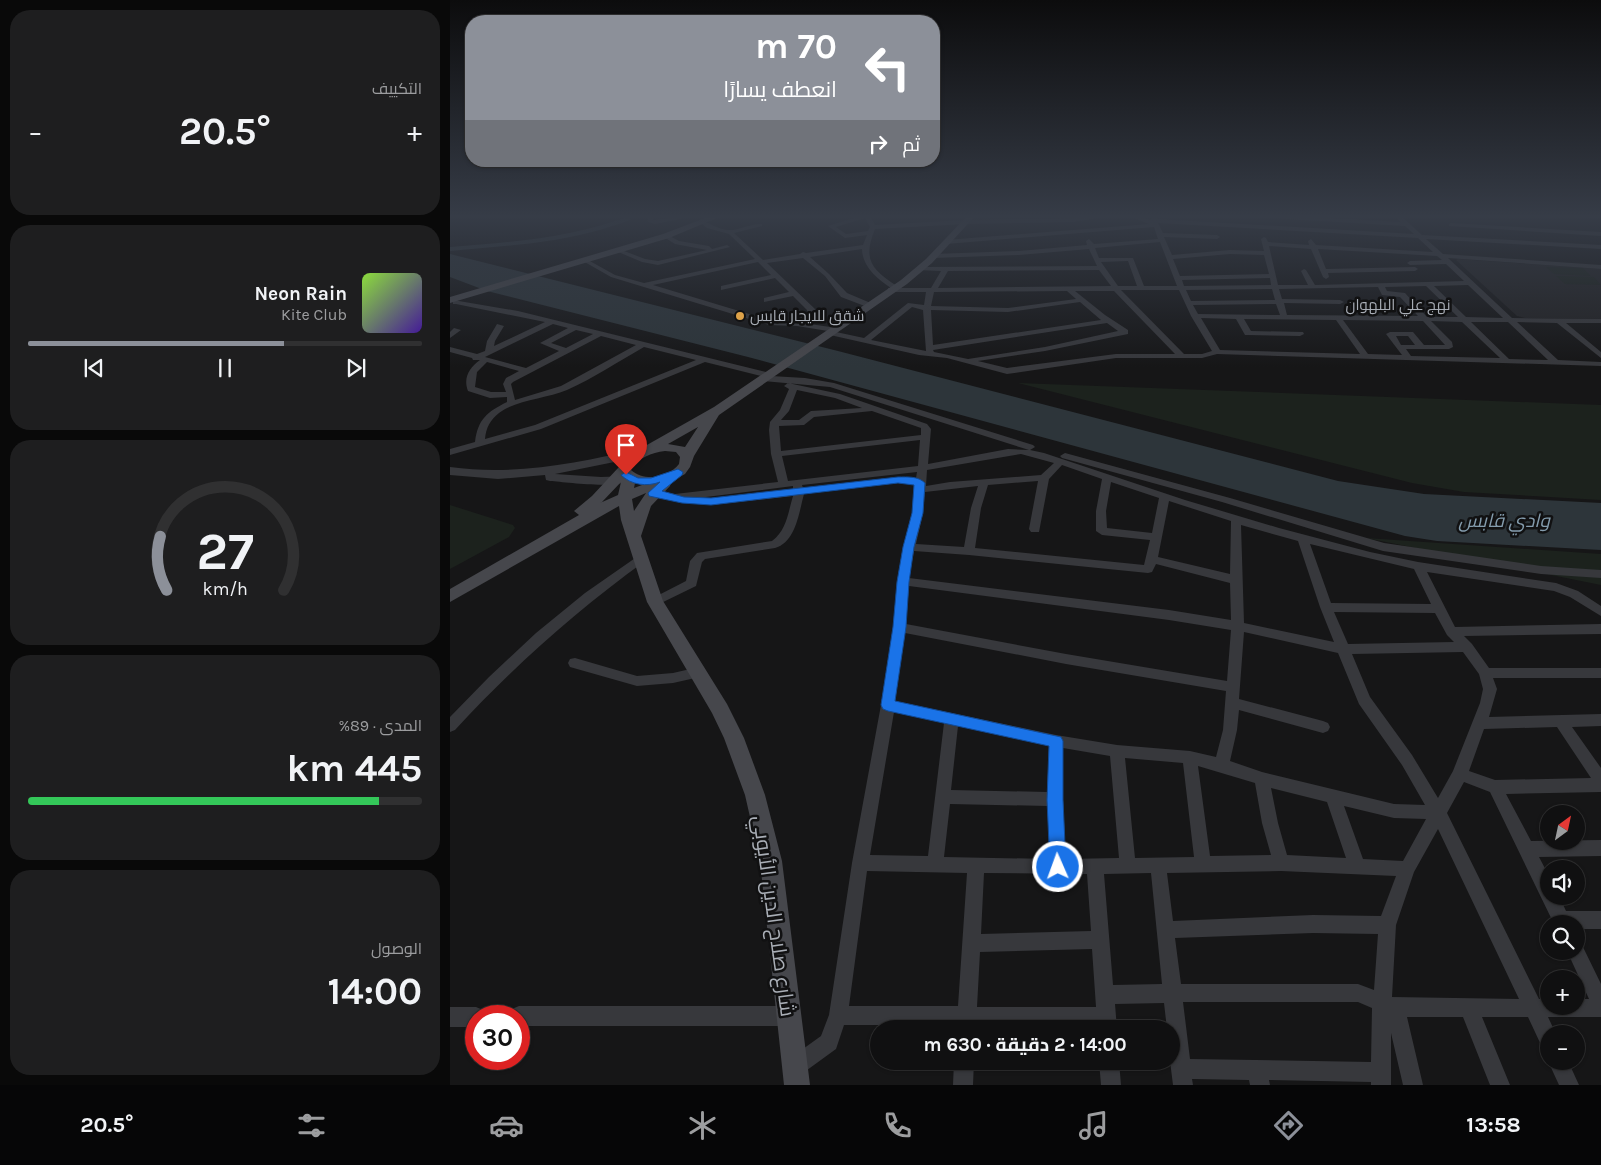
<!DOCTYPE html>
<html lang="ar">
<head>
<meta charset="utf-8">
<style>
  :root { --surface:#101011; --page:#1e1e1f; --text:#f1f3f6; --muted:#9c9d9f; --line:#303031; --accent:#8c9099 }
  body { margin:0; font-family:Karla,Cairo,sans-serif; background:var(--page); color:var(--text); direction:rtl; height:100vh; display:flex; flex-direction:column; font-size:19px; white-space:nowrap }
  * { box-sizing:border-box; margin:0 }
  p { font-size:16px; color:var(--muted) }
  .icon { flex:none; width:28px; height:28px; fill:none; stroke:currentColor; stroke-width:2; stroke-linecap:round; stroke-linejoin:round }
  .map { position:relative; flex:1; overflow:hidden; direction:ltr }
  .details { display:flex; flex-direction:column; gap:10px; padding:10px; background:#090909; width:450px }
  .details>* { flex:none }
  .guide { position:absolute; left:15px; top:15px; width:475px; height:152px; border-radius:20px; box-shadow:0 1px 4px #0004,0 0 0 1px var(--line); direction:rtl; background:#8c9099; color:#fff; overflow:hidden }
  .needle { width:32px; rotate:33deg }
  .tools { position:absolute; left:1090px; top:805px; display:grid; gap:10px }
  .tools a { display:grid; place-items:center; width:45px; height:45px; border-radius:50%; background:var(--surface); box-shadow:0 1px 4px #0004,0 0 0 1px var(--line); font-size:25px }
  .speed { position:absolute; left:15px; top:1005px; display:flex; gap:10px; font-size:25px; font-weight:700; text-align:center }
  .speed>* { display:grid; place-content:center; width:65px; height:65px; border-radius:50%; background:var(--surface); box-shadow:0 1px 4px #0004,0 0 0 1px var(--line); line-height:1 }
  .speed .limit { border:8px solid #d22; background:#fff; color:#111 }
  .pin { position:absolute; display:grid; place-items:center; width:42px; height:42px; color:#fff; margin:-51px -21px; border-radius:50% 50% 50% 0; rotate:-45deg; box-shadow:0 0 5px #0007 }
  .pin .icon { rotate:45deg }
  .me { position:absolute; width:55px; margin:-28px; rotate:358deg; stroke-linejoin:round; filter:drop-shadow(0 0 4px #0008) }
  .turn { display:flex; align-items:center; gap:18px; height:105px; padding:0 20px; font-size:22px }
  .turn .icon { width:65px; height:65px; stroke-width:2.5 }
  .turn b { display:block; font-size:35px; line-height:42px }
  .then { display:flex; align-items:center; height:48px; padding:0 20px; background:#0003; gap:10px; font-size:19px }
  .big { font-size:38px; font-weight:700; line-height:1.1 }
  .details .tile { flex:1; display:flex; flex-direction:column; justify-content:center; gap:8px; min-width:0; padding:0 18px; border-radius:20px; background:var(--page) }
  .details .dial { align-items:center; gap:0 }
  .dial svg { height:130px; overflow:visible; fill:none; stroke:var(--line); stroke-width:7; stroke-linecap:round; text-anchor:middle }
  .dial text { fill:var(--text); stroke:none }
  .song { display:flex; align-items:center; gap:15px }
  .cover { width:60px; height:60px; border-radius:8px; background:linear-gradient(135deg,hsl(90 70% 55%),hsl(260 70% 35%)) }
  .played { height:5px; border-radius:2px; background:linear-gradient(90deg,var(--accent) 65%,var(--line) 65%) }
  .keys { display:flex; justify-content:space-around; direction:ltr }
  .heat { display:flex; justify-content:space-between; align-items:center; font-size:28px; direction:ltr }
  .charge { height:8px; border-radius:4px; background:linear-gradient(90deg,#34c759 89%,var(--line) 0) }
  .trip { position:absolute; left:420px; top:1020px; width:310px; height:50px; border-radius:25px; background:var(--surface); box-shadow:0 1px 4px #0004,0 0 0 1px var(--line); font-weight:700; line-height:50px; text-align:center; direction:rtl }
  .menu { display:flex; height:80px; justify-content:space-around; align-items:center; background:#060607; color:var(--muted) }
  .menu .icon { width:35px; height:35px }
  .menu .active { color:var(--accent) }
  .menu b { font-size:22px; color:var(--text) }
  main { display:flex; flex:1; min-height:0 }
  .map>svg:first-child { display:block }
  .built { fill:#222224 }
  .green { fill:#1c221d }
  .water { fill:#2d353a }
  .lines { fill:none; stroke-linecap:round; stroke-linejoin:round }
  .canal { fill:#2d353a; fill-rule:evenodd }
  .minor { fill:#37383c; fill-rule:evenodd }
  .tertiary { fill:#37383c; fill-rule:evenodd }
  .secondary { fill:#46474c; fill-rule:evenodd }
  .route { fill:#1a73e8; stroke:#114b97 }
  .poi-dot { fill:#dda249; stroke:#111112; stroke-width:2 }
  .labels { text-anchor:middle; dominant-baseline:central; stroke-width:5; stroke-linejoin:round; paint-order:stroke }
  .far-street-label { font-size:15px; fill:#a9aeb6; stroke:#111112 }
  .far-poi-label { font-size:15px; fill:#a9aeb6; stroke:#111112; text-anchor:start }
  .water-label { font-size:19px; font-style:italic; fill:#849cad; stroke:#111112 }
  .near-street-label { font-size:21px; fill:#a9aeb6; stroke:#111112 }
</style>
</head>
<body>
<main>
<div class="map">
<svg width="1151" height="1085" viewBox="0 0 1151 1085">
  <rect width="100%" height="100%" fill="#161617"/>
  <path class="built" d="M1008 259 1151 269V319L1075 318 1067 316 1006 260Z"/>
  <path class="green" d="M1096 267 1133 268 1141 276 1104 274Z
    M1106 276 1144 277 1151 285 1115 284Z
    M568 383 1151 405V500L1014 492 962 483Z
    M0 505 63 525 65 528 59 537 0 569Z
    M916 538 1151 554V585Z"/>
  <path class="water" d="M0 254 388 351 888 481 974 494 1151 503V550L987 541 955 536 298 357 37 291 0 277Z"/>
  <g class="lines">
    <path class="canal" d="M182 215H189C178 222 165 225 153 229 103 244 51 246 0 251V247C62 242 123 238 182 215Z"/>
    <path class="minor" d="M197 215H203V220H205L237 215H250L205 224 198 222Z
      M413 215H419L425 225 515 220 623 218 666 215 623 222 515 224 425 229C413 258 420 269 447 286L448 288H481L491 271 467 270 466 269 469 267 647 266 639 249 569 255 483 258 480 256 483 254 569 251 637 245 636 241 639 239 644 244 708 239 704 227 496 244 493 242 496 240 699 224 677 215H685L701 220 699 215H705L707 219 964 234 955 226 802 217 799 215H829L951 222 944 215H950L972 235 1151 245V249L976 239 993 254 1151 265V269L998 258 1062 318 1151 319V323H1116L1151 352V358L1107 323 1067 322 1108 360 1151 362V366L767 354 752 358H666L557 374 497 358 469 355 380 335 376 333 378 331 347 326 319 325 161 277 133 261 138 260 165 275 194 283 305 259 279 234 257 228 251 223V221C256 221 268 229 277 230 288 231 301 223 312 224V226L284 233 313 260 350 254 353 252 356 253 413 245 417 235 395 238 378 226ZM415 218 420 227 418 231 396 234 386 227ZM708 223 968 238 983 252 866 245 861 239 858 241 859 245 818 242 816 238 814 237 811 239 814 251 780 250 722 255 714 237 767 239 770 237 767 235 713 233ZM710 242 727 286H694L683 258H649L645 248ZM819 246 861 249 873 277 876 279 879 277 878 273 965 271 968 269 965 267 876 269 868 249 987 256 992 260 960 261 957 263 960 265 996 264 1014 281 865 285 856 270 854 269 851 271 858 285H828ZM412 249C412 266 427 279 441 288H438V292H476L474 305 458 303 414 338 386 332 388 330 387 328 353 323 364 315 365 309 317 263 353 258 375 276 391 297 420 308H423V304L397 293 379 274 360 257ZM780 254 814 255 819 274 730 276 723 259ZM678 261 687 286H668L651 262ZM308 262 321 275 271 286V290L325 278 339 292 314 298V302L343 296 357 310V312L345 322 322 321 203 285ZM649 270 661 286 488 288 498 271ZM820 278 821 285 734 286 732 280ZM1018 285 1053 318 1016 317 984 286ZM976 286 1008 317H977L955 293 937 291 935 287ZM928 287 932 295 950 297 968 316 837 315 834 303 890 304 894 302 890 300 832 299 829 289ZM822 289 825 300 741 301 736 290ZM671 290H729L741 316 762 351 752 354H734ZM617 291 626 299 558 308 481 306 484 292ZM625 291H664L725 354H666L557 368 528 361 595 351 678 334V330L655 315ZM630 302 651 320 483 345 481 310 558 312ZM826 304 830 315 748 314 743 305ZM462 307 473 310 476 351 421 340ZM751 318 786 319 795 335H798L850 336 854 334 853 332 801 331 794 319 886 320 910 354 770 350ZM893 320 973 321 995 345H974L963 332H940L936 334 952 355 918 354ZM981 321 1012 322 1050 358 961 356 956 349H999L1003 347 1002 342ZM1021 322H1058L1098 360 1059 359ZM657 323 668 331 595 347 518 359 484 352 483 350ZM946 336H958L965 345H951Z
      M1001 223 1151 232V236L999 226V224Z
      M216 234 229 241 259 246 262 249 277 245 280 247 208 265 192 262 166 251 169 249 195 259 208 261 257 250 225 244 214 237 213 236Z
      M3 300 68 311 320 373 321 376 355 378 384 383 583 445 585 447 580 450 594 453 735 500 829 528 920 552 968 562 1106 583 1128 591 1151 606V616L1120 597 1104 591 977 572 1005 627 1151 624V634L1014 636 1022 644 1039 668H1151V678H1043L1047 689 1039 717 1151 714V726L1122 727 1151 768V792L1056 794 1081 841 1151 840V856L1089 857 1099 876V896H1109L1116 911H1151V929H1126V924H1104L1040 792 1014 782 997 813 1089 999H1099V1006H1126V999H1139L1117 951H1126V942L1132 945 1151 984V1017H1098L1106 1034H1099V1050L1092 1047 1078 1017H1032L1060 1085H1040L1013 1017H957L973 1085H953L941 1033V1085H921V1082L819 1080 820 1085H800L799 1080 742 1079 743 1085H723L720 1061 721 1029H717L714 1003 665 1004 667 1029H647V1026H526V1029H506L507 1025H394L386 1049 353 1073 346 1076 339 1073 336 1066 339 1059 371 1036 379 1015 402 863 431 705 443 627 447 581 453 547 463 513 466 485 448 483 354 494C349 512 346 542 325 548L255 559 252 562 246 586 205 606 201 605 199 602 201 599 236 581 240 561 247 553 322 541C337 530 338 512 343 496L261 505 203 496 198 493 203 490 225 494 328 482 321 454 319 430 320 422 330 410 339 389 334 386 338 383 390 394 477 424 481 429 478 464 558 449 579 450 380 387 313 381 309 378 311 376 255 362 91 429 0 455V449L25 442C28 419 37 412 57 402V397L40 398 18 391C13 378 19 368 30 360H23L22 358 0 352V347L27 354 35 351 37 341 47 324 54 326 45 341 44 346 95 322 6 304H3ZM103 324 118 328 90 343 109 351 76 368 35 357ZM126 330 143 334 116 348 101 343ZM151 336 186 345 111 386 65 400 61 384 63 382ZM194 347 246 360 85 425 35 439C36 428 40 420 49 413 68 399 96 399 117 390 144 378 169 361 194 347ZM37 362 69 371 56 378 53 384 56 392H41L25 387 27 372ZM347 390 385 398 412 408 361 411 349 420H331L339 411ZM422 411 471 428V435L331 451 329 426 354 425 364 417ZM470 440 468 466 338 481 332 456ZM571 454 604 463 591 475 500 482 476 486 477 470ZM612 465 652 479 646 511V531L652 535 700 540 694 565 525 548 531 508 538 485 588 481 579 529 581 532H589L599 479ZM467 472 466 478 448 477 353 488 352 485ZM661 482 709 498 702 533 657 528 656 511ZM343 486V489L261 499 248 498ZM528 486 521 508 514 547 466 544 473 513 475 492ZM719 501 781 521 780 574 708 557ZM791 525 848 541 870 607 884 642 794 623ZM860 544 964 569 981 604 881 603ZM464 551 519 555 698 573 702 572 706 564 780 583 781 620 719 610 459 578ZM459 586 719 620 781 630 777 681 616 654 456 624ZM884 612 985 613 997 635 1004 642 898 644ZM794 632 888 653 909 704 952 765 975 805 944 804 812 772 780 761 787 730 789 710 873 733 878 731 880 727 878 723 873 721 789 699ZM455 633 616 664 776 691 773 730 766 757 740 751 667 745 606 735 445 701ZM1013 652 1029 674 1033 689 1030 703 1003 771 988 798 962 755 920 697 902 654ZM444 712 494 723 478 856 420 855ZM508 726 599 746 597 792 501 790ZM1107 727 1141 778 1045 780 1019 771 1034 729ZM613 748 660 756 669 858 616 859 613 799ZM675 758 733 763 744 857 685 858ZM748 766 805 783 812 823 821 855 760 856ZM821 788 877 802 896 858 837 855 828 823ZM500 804 598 806 599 859 494 857ZM894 806 944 818 976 819 953 861 913 859ZM988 829 1069 999 942 997 946 925 964 872ZM417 871 517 873 508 1006H399ZM831 871 946 876 931 916 863 915 723 921 717 873ZM534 873 637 874 641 931 531 934ZM701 873 712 984 663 985 654 874ZM863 933 928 934 924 990 908 984H731L725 938ZM642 949 646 1007H527L530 952ZM733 1002H908L922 1008 921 1062 740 1059Z
      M4 328 11 330 0 338V332Z
      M615 453 780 498 934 543 1091 566 1151 570V578L1091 574 933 551 772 502 612 458 610 456Z
      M191 554 197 558 195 561C126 611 63 667 5 730L0 732V717L39 677 86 633 135 593Z
      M125 658 187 676 223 673 249 667 254 668 256 672 254 676 223 683 187 686 120 667 118 663 120 659Z
      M69 1006H340L347 1009 350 1016 347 1023 340 1026H69V1016H59L62 1009Z
      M0 1007H26L33 1010 35 1016H26V1027H0Z
      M1099 1059V1061H1118L1129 1085H1109L1098 1061Z
      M504 1061H524L523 1085H503Z
      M649 1061H669L671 1085H651Z"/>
    <path class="tertiary" d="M1130 215H1151V218L1134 217Z
      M190 449 196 453 194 456 105 474 151 477 178 476 180 479C170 490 116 482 100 481L96 480 95 475 48 479 0 475V467C65 476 126 463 190 449Z"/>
    <path class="secondary" d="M263 215H274L219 238 0 303V297L213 234Z
      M518 215H526L482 263 457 284 269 415 244 456 240 467 235 474 221 482 220 486 201 506 191 536 213 601 277 704 294 738 315 795 332 861 360 1085H334L310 861 295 795 274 738 262 713 197 602 171 520 169 506 0 602V589L129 515 124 511 142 496 181 454 264 407 451 280 476 259ZM248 427 235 447 218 444ZM215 451 226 452 230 457 229 464C218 478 195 482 181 470 189 457 201 453 215 451ZM171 482 168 495 150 503 152 502ZM185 483 192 485 184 488ZM196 493 184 511 182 499Z"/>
  </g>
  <linearGradient id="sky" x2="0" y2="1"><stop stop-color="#0c0c0d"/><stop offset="0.59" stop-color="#363c47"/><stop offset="1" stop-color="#363c47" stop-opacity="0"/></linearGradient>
  <rect width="1151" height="367" fill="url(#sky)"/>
  <path class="route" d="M228 469 233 472 232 475 212 491 234 497 261 498 448 477C458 477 468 476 475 483L473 513 464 547 459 582 456 627 445 701 611 737 613 741V800L616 867 614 872 608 875 602 872 600 867 597 800 599 746 438 711 433 709 431 705 443 627 447 582 453 547 462 513 464 485 448 483 261 505 232 503 199 496 198 493 210 482C197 487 181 485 171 475L176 472 188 478H201Z"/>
  <circle class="poi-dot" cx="290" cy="316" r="5"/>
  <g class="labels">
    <g class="far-street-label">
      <text x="948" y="305">نهج علي البلهوان</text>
    </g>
    <g class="far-poi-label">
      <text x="300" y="316">شقق للايجار قابس</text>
    </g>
    <g class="water-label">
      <text x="1054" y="521">وادي قابس</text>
    </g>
    <g class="near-street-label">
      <text transform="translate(324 916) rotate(82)">شارع صلاح الدين الأيوبي</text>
    </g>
  </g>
</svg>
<div class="tools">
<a><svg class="needle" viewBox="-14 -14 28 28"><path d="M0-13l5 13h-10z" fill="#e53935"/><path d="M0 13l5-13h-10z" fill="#9c9d9f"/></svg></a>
<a><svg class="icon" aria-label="sound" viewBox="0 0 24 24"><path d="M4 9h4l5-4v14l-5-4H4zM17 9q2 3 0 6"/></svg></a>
<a><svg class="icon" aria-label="search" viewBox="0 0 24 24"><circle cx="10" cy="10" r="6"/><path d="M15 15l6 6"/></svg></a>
<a>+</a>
<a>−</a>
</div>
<div class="speed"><div class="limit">30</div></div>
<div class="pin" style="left:176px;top:475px;background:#d93025"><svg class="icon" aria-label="arrive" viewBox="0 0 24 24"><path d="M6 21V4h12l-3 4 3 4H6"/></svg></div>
<svg class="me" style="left:608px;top:867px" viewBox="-20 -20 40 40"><circle r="17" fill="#1a73e8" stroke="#fff" stroke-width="3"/><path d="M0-11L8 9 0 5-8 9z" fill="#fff"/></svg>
<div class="trip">14:00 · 2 دقيقة · 630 m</div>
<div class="guide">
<div class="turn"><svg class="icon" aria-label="left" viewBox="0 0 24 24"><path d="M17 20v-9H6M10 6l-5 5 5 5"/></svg><div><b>70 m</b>انعطف يسارًا</div></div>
<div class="then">ثم<svg class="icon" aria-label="right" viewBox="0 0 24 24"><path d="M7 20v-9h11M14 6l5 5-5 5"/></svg></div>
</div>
</div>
<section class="details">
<div class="tile"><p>التكييف</p>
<div class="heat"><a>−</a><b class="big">20.5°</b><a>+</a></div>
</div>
<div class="tile">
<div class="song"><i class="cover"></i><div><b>Neon Rain</b><p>Kite Club</p></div></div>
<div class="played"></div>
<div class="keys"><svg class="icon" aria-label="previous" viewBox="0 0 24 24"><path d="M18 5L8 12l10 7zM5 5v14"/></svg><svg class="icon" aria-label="pause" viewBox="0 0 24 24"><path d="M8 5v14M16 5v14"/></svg><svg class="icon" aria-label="next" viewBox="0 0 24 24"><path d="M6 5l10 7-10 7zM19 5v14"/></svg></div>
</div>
<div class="tile dial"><svg viewBox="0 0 100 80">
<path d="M14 69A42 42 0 1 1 86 69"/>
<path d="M14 69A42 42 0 0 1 10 36" stroke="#8c9099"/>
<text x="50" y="56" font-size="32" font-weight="700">27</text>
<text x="50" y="72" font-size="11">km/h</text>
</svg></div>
<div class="tile"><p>المدى · 89%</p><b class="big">445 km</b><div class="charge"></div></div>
<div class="tile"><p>الوصول</p><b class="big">14:00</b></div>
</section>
</main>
<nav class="menu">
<b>13:58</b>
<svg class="icon active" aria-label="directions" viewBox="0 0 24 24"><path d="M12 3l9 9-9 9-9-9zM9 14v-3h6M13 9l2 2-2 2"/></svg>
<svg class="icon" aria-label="music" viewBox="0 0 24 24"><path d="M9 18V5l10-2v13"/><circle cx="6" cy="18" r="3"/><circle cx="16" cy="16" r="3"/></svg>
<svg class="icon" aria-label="phone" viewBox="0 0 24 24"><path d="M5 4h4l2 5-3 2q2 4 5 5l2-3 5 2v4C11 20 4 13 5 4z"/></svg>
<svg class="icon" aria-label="climate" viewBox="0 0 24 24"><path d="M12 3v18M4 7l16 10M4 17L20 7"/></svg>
<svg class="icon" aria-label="car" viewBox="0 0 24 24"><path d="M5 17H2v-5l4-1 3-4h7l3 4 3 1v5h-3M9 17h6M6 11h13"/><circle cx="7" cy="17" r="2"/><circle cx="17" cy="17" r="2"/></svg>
<svg class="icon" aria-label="filters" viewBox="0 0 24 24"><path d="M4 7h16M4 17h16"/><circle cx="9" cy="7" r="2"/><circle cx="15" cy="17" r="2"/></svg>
<b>20.5°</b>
</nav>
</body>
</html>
